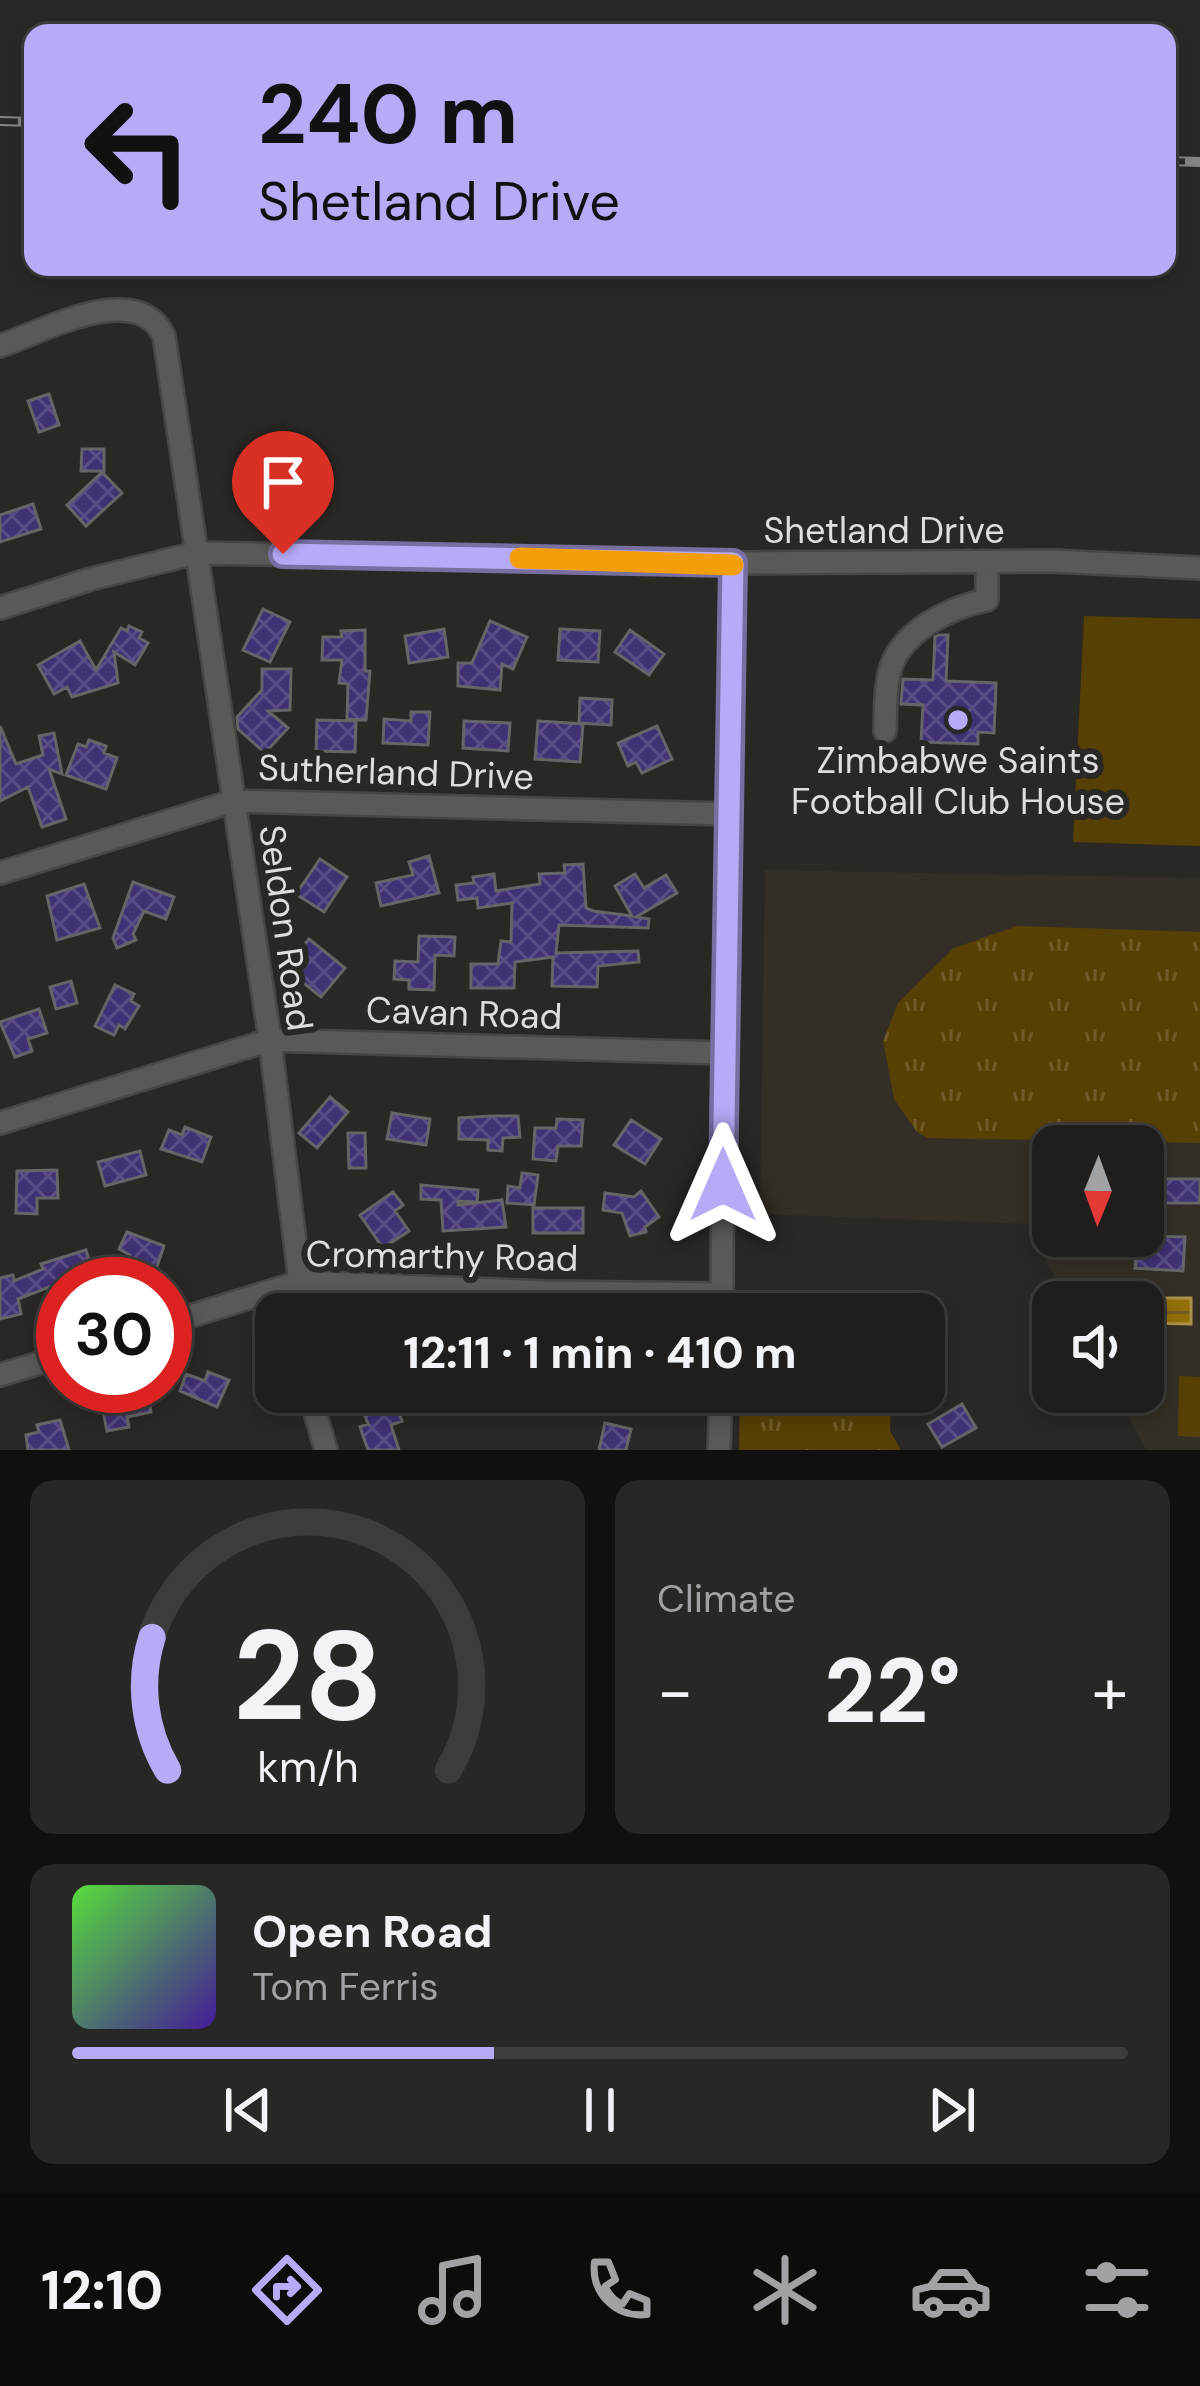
<!DOCTYPE html>
<html lang="en">
<head>
<meta charset="utf-8">
<style>
  :root { --surface:#1f1e1c; --page:#272725; --text:#f1f3f6; --muted:#a1a2a3; --line:#3c3c3b; --accent:#b7abf8 }
  body { margin:0; font-family:"DM Sans",sans-serif; background:var(--page); color:var(--text); height:100vh; display:flex; flex-direction:column; font-size:45px; white-space:nowrap }
  * { box-sizing:border-box; margin:0 }
  p { font-size:39px; color:var(--muted) }
  .icon { flex:none; width:66px; height:66px; fill:none; stroke:currentColor; stroke-width:2; stroke-linecap:round; stroke-linejoin:round }
  .map { position:relative; height:1450px; overflow:hidden }
  .details { display:flex; flex-direction:column; gap:30px; padding:30px; background:#11100f; flex:1 }
  .details>* { flex:none }
  .top-card { position:absolute; left:24px; top:24px; width:1152px; height:252px; border-radius:24px; box-shadow:0 6px 18px #0003,0 0 0 3px var(--line); background:#b7abf8; color:#111; overflow:hidden }
  .needle { width:78px; rotate:181deg }
  .controls { position:absolute; left:1032px; top:1125px; display:grid; gap:24px }
  .controls a { display:grid; place-items:center; width:132px; height:132px; border-radius:24px; background:var(--surface); box-shadow:0 6px 18px #0003,0 0 0 3px var(--line); font-size:60px }
  .speed { position:absolute; left:36px; top:1257px; display:flex; gap:24px; font-size:60px; font-weight:700; text-align:center }
  .speed>* { display:grid; place-content:center; width:156px; height:156px; border-radius:50%; background:var(--surface); box-shadow:0 6px 18px #0003,0 0 0 3px var(--line); line-height:1 }
  .speed .limit { border:18px solid #d22; background:#fff; color:#111 }
  .pin { position:absolute; display:grid; place-items:center; width:102px; height:102px; color:#fff; margin:-123px -51px; border-radius:50% 50% 50% 0; rotate:-45deg; box-shadow:0 0 12px #0007 }
  .pin .icon { rotate:45deg }
  .me { position:absolute; width:132px; margin:-66px; rotate:0deg; stroke-linejoin:round; filter:drop-shadow(0 0 9px #0008) }
  .turn { display:flex; align-items:center; gap:42px; height:252px; padding:0 36px; font-size:54px }
  .turn .icon { width:156px; height:156px; stroke-width:2.5 }
  .turn b { display:block; font-size:84px; line-height:102px }
  .big { font-size:90px; font-weight:800; line-height:1.1 }
  .details .widget { flex:1; display:flex; flex-direction:column; justify-content:center; gap:18px; min-width:0; padding:0 42px; border-radius:24px; background:var(--page) }
  .details .dial { align-items:center; gap:0 }
  .dial svg { height:312px; overflow:visible; fill:none; stroke:var(--line); stroke-width:7; stroke-linecap:round; text-anchor:middle }
  .dial text { fill:var(--text); stroke:none }
  .song { display:flex; align-items:center; gap:36px }
  .cover { width:144px; height:144px; border-radius:18px; background:linear-gradient(135deg,hsl(110 70% 55%),hsl(260 70% 35%)) }
  .played { height:12px; border-radius:6px; background:linear-gradient(90deg,var(--accent) 40%,var(--line) 40%) }
  .keys { display:flex; justify-content:space-around; direction:ltr }
  .heat { display:flex; justify-content:space-between; align-items:center; font-size:66px; direction:ltr }
  .details .tiles { flex:1; display:grid; gap:30px; grid-template-columns:1fr 1fr }
  .widget:last-child { grid-column:span 2 }
  .trip { position:absolute; left:255px; top:1293px; width:690px; height:120px; border-radius:24px; background:var(--surface); box-shadow:0 6px 18px #0003,0 0 0 3px var(--line); font-weight:800; line-height:120px; text-align:center }
  .tab-bar { display:flex; height:192px; justify-content:space-around; align-items:center; background:#0c0c0b; color:var(--muted) }
  .tab-bar .icon { width:84px; height:84px }
  .tab-bar .on { color:var(--accent) }
  .tab-bar b { font-size:54px; color:var(--text) }
  .map>svg:first-child { display:block }
  .built { fill:#332f26; fill-rule:evenodd }
  .grass { fill:url(#grass-tufts) }
  .pitch { fill:#574004 }
  .water { fill:url(#water-rules); stroke:#aa9048; stroke-width:3 }
  .building { fill:url(#building-cross-hatch); stroke:#656568; stroke-width:3 }
  .lines { fill:none; stroke-linecap:round; stroke-linejoin:round }
  .minor-casing { stroke:#474644; stroke-width:26 }
  .minor { stroke:#5b5956; stroke-width:21 }
  .rail-casing { stroke:#858482; stroke-width:10 }
  .rail { stroke:#292825; stroke-width:6; stroke-dasharray:18; stroke-linecap:butt }
  .route-casing { stroke:#776fa1; stroke-width:30 }
  .route { stroke:#b7abf8; stroke-width:21 }
  .slow { stroke:#f59e0b; stroke-width:21 }
  .poi-dot { fill:#b7abf8; stroke:#292825; stroke-width:4.5 }
  .labels { text-anchor:middle; dominant-baseline:central; stroke-width:12; stroke-linejoin:round; paint-order:stroke }
  .street-label { font-size:36px; fill:#dfdedc; stroke:#292825 }
  .poi-label { font-size:36px; fill:#dfdedc; stroke:#292825 }
</style>
</head>
<body>
<div class="map">
<svg width="1200" height="1450" viewBox="0 0 1200 1450">
  <defs>
    <pattern id="grass-tufts" width="24" height="20" patternUnits="userSpaceOnUse" patternTransform="scale(3)"><rect width="24" height="20" fill="#574004"/><path d="M3 7l-1-3M5 7V3M7 7l1-3M15 17l-1-3M17 17v-4M19 17l1-3" fill="none" stroke="#6f5b28"/></pattern>
    <pattern id="water-rules" width="6" height="5" patternUnits="userSpaceOnUse" patternTransform="scale(3)"><rect width="6" height="5" fill="#936f09"/><path d="M0 2.5h6" fill="none" stroke="#735d20"/></pattern>
    <pattern id="building-cross-hatch" width="8" height="8" patternUnits="userSpaceOnUse" patternTransform="scale(3)"><rect width="8" height="8" fill="#403074"/><path d="M0 0l8 8M0 8l8-8" fill="none" stroke="#5b4e87"/></pattern>
  </defs>
  <rect width="100%" height="100%" fill="#292825"/>
  <path class="built" d="M765 870 1200 878V1450H1146L1116 1392H1143V1302H1068L1027 1224 760 1214ZM1053 1146H1143V1236H1053Z"/>
  <path class="grass" d="M1017 926 1200 932V1143L928 1138 917 1132 894 1099 883 1041 898 1003 954 948Z
    M740 1392H891L890 1431 901 1450H739Z"/>
  <path class="pitch" d="M1084 616 1200 619V846L1073 842Z
    M1179 1376 1200 1377V1437L1178 1436Z"/>
  <path class="water" d="M1129 1298H1191V1324L1143 1323V1302H1129Z"/>
  <path class="building" d="M49 394 59 425 39 432 28 401Z
    M82 449H104V471H81Z
    M102 472 122 493 86 526 67 505Z
    M33 504 41 529 0 542V515Z
    M263 609 290 622 270 662 243 650Z
    M490 621 527 637 513 669 502 664 500 690 458 686V663H472Z
    M129 626 142 632 139 638 148 643 135 665 114 652 118 683 72 697 67 687 54 694 38 665 80 641 96 670 121 628 127 631Z
    M444 629 448 657 409 663 405 636Z
    M560 629 600 631 598 662 558 660Z
    M365 630V671H370L366 720 347 719 348 684 339 683 342 660H322L323 637H342L341 631Z
    M630 630 664 654 649 675 615 652Z
    M939 635H948L946 681 996 683 994 733 978 732V744L921 742 923 705 901 704 903 679 933 680 935 637Z
    M262 669H291L290 710 268 711 288 728 265 753 238 729 237 717 262 690Z
    M580 698 612 700 611 725 579 723Z
    M411 712H430L428 745 383 743 384 719 411 721Z
    M317 720 356 721 355 752 316 751Z
    M464 721 510 723 508 751 463 748Z
    M538 721 583 724 580 762 535 759Z
    M0 726 16 764 43 755 39 736 54 733 62 774 49 769 66 819 42 827 28 787 0 801Z
    M657 726 672 759 642 773 636 762 628 766 618 743Z
    M89 740 106 746 104 753 117 758 106 789 66 775 78 744 86 747Z
    M429 856 439 893 381 906 376 883 413 875 409 862Z
    M320 859 347 877 324 912 296 894Z
    M583 864 586 908 593 911 632 916 615 886 635 874 644 888 666 875 677 893 636 917 649 919 648 928 559 925 556 953 638 951 639 962 598 966 597 987 552 986 553 957 515 962 514 988H471V964H498L501 941 511 942 512 903 478 908 477 898 458 900 456 885 474 883 473 877 494 874 496 891 540 884 539 874 565 873 564 865Z
    M133 882 174 897 166 919 144 911 133 934 136 940 117 948 113 938Z
    M84 884 100 928 57 940 47 896Z
    M419 936 455 937 454 956 435 955 434 990 409 989V980L394 979 395 961 418 962Z
    M309 939 345 968 321 997 285 968Z
    M71 981 77 1003 56 1009 50 987Z
    M115 985 134 994 131 1001 139 1006 125 1029 119 1025 114 1035 95 1026Z
    M39 1009 47 1033 28 1039 32 1051 15 1057 0 1022Z
    M330 1097 348 1112 317 1148 299 1133Z
    M392 1113 430 1119 426 1145 387 1139Z
    M490 1116H518L520 1137 503 1138 502 1151 488 1150V1140L459 1139V1118Z
    M557 1119 583 1120 581 1146H558L556 1161 533 1159 535 1128H556Z
    M631 1120 661 1139 645 1164 614 1145Z
    M185 1127 211 1137 202 1162 161 1149 169 1130 182 1135Z
    M348 1133H365L366 1168H349Z
    M140 1151 146 1175 105 1186 98 1162Z
    M57 1170 58 1198H37V1214L16 1213 17 1171Z
    M522 1173 538 1175 534 1205 507 1203 508 1186 520 1188Z
    M1143 1179H1200V1203H1143Z
    M421 1185 478 1190 477 1202 458 1201V1205L502 1200 506 1227 443 1231 441 1200 421 1199Z
    M641 1191 659 1217 645 1227 646 1232 630 1236 622 1213 603 1210 605 1193 634 1197Z
    M393 1192 403 1205 395 1211 409 1231 383 1248 360 1215Z
    M533 1208H583V1233H533Z
    M127 1232 164 1246 151 1284 123 1277 130 1255 119 1249Z
    M1138 1236 1185 1237 1183 1271 1135 1268Z
    M86 1250 96 1282 63 1284V1292L51 1295 49 1287 18 1299 21 1314 0 1319V1278L13 1275 14 1281 43 1269 41 1264Z
    M208 1372 229 1380 217 1407 180 1391 186 1374 205 1381Z
    M147 1388 151 1412 127 1417 129 1427 107 1431 100 1397Z
    M375 1392H392L402 1421 391 1425 399 1450H368L360 1427 368 1424 365 1416 380 1410Z
    M962 1404 976 1428 942 1447 928 1424Z
    M60 1420 69 1450H28L26 1435 39 1432 37 1425Z
    M605 1423 631 1429 626 1450H599Z"/>
  <g class="lines">
    <defs>
      <path id="minor" d="M0 346C44 331 137 279 164 336L270 1040 300 1282 293 1314
        M0 608 91 579 196 553 733 563 1053 561 1200 568
        M885 731C886 708 884 674 897 654 915 625 955 606 987 600V562
        M0 873 234 801 728 814
        M0 1123 270 1040 723 1053
        M722 1314 723 1053 733 563
        M165 1324 300 1282 545 1292 723 1294
        M0 1375 63 1356
        M309 1392 326 1450
        M719 1450 721 1392"/>
    </defs>
    <use href="#minor" class="minor-casing"/>
    <use href="#minor" class="minor"/>
    <defs>
      <path id="rail" d="M0 121 33 122
        M1167 161 1200 162"/>
    </defs>
    <use href="#rail" class="rail-casing"/>
    <use href="#rail" class="rail"/>
  </g>
  <g class="lines">
    <defs>
      <path id="route" d="M283 554 733 563 723 1185"/>
    </defs>
    <use href="#route" class="route-casing"/>
    <use href="#route" class="route"/>
    <path class="slow" d="M520 558 733 565"/>
  </g>
  <circle class="poi-dot" cx="958" cy="720" r="12"/>
  <g class="labels">
    <g class="street-label">
      <text x="884" y="530">Shetland Drive</text>
      <text transform="translate(396 772) rotate(2)">Sutherland Drive</text>
      <text transform="translate(286 928) rotate(82)">Seldon Road</text>
      <text transform="translate(464 1013) rotate(2)">Cavan Road</text>
      <text transform="translate(442 1256) rotate(1)">Cromarthy Road</text>
    </g>
    <g class="poi-label">
      <text x="958" y="760">Zimbabwe Saints<tspan x="958" dy="41">Football Club House</tspan></text>
    </g>
  </g>
</svg>
<div class="controls">
<a><svg class="needle" viewBox="-14 -14 28 28"><path d="M0-13l5 13h-10z" fill="#e53935"/><path d="M0 13l5-13h-10z" fill="#a1a2a3"/></svg></a>
<a><svg class="icon" aria-label="sound" viewBox="0 0 24 24"><path d="M4 9h4l5-4v14l-5-4H4zM17 9q2 3 0 6"/></svg></a>
</div>
<div class="speed"><div class="limit">30</div></div>
<div class="pin" style="left:283px;top:554px;background:#d93025"><svg class="icon" aria-label="arrive" viewBox="0 0 24 24"><path d="M6 21V4h12l-3 4 3 4H6"/></svg></div>
<svg class="me" style="left:723px;top:1185px" viewBox="-20 -20 40 40"><path d="M0-17L14 15 0 8-14 15z" fill="#b7abf8" stroke="#fff" stroke-width="4"/></svg>
<div class="trip">12:11 · 1 min · 410 m</div>
<div class="top-card">
<div class="turn"><svg class="icon" aria-label="left" viewBox="0 0 24 24"><path d="M17 20v-9H6M10 6l-5 5 5 5"/></svg><div><b>240 m</b>Shetland Drive</div></div>
</div>
</div>
<section class="details">
<div class="tiles">
<div class="widget dial"><svg viewBox="0 0 100 80">
<path d="M14 69A42 42 0 1 1 86 69"/>
<path d="M14 69A42 42 0 0 1 10 35" stroke="#b7abf8"/>
<text x="50" y="56" font-size="32" font-weight="700">28</text>
<text x="50" y="72" font-size="11">km/h</text>
</svg></div>
<div class="widget"><p>Climate</p>
<div class="heat"><a>−</a><b class="big">22°</b><a>+</a></div>
</div>
<div class="widget">
<div class="song"><i class="cover"></i><div><b>Open Road</b><p>Tom Ferris</p></div></div>
<div class="played"></div>
<div class="keys"><svg class="icon" aria-label="previous" viewBox="0 0 24 24"><path d="M18 5L8 12l10 7zM5 5v14"/></svg><svg class="icon" aria-label="pause" viewBox="0 0 24 24"><path d="M8 5v14M16 5v14"/></svg><svg class="icon" aria-label="next" viewBox="0 0 24 24"><path d="M6 5l10 7-10 7zM19 5v14"/></svg></div>
</div>
</div>
</section>
<nav class="tab-bar">
<b>12:10</b>
<svg class="icon on" aria-label="directions" viewBox="0 0 24 24"><path d="M12 3l9 9-9 9-9-9zM9 14v-3h6M13 9l2 2-2 2"/></svg>
<svg class="icon" aria-label="music" viewBox="0 0 24 24"><path d="M9 18V5l10-2v13"/><circle cx="6" cy="18" r="3"/><circle cx="16" cy="16" r="3"/></svg>
<svg class="icon" aria-label="phone" viewBox="0 0 24 24"><path d="M5 4h4l2 5-3 2q2 4 5 5l2-3 5 2v4C11 20 4 13 5 4z"/></svg>
<svg class="icon" aria-label="climate" viewBox="0 0 24 24"><path d="M12 3v18M4 7l16 10M4 17L20 7"/></svg>
<svg class="icon" aria-label="car" viewBox="0 0 24 24"><path d="M5 17H2v-5l4-1 3-4h7l3 4 3 1v5h-3M9 17h6M6 11h13"/><circle cx="7" cy="17" r="2"/><circle cx="17" cy="17" r="2"/></svg>
<svg class="icon" aria-label="filters" viewBox="0 0 24 24"><path d="M4 7h16M4 17h16"/><circle cx="9" cy="7" r="2"/><circle cx="15" cy="17" r="2"/></svg>
</nav>
</body>
</html>
